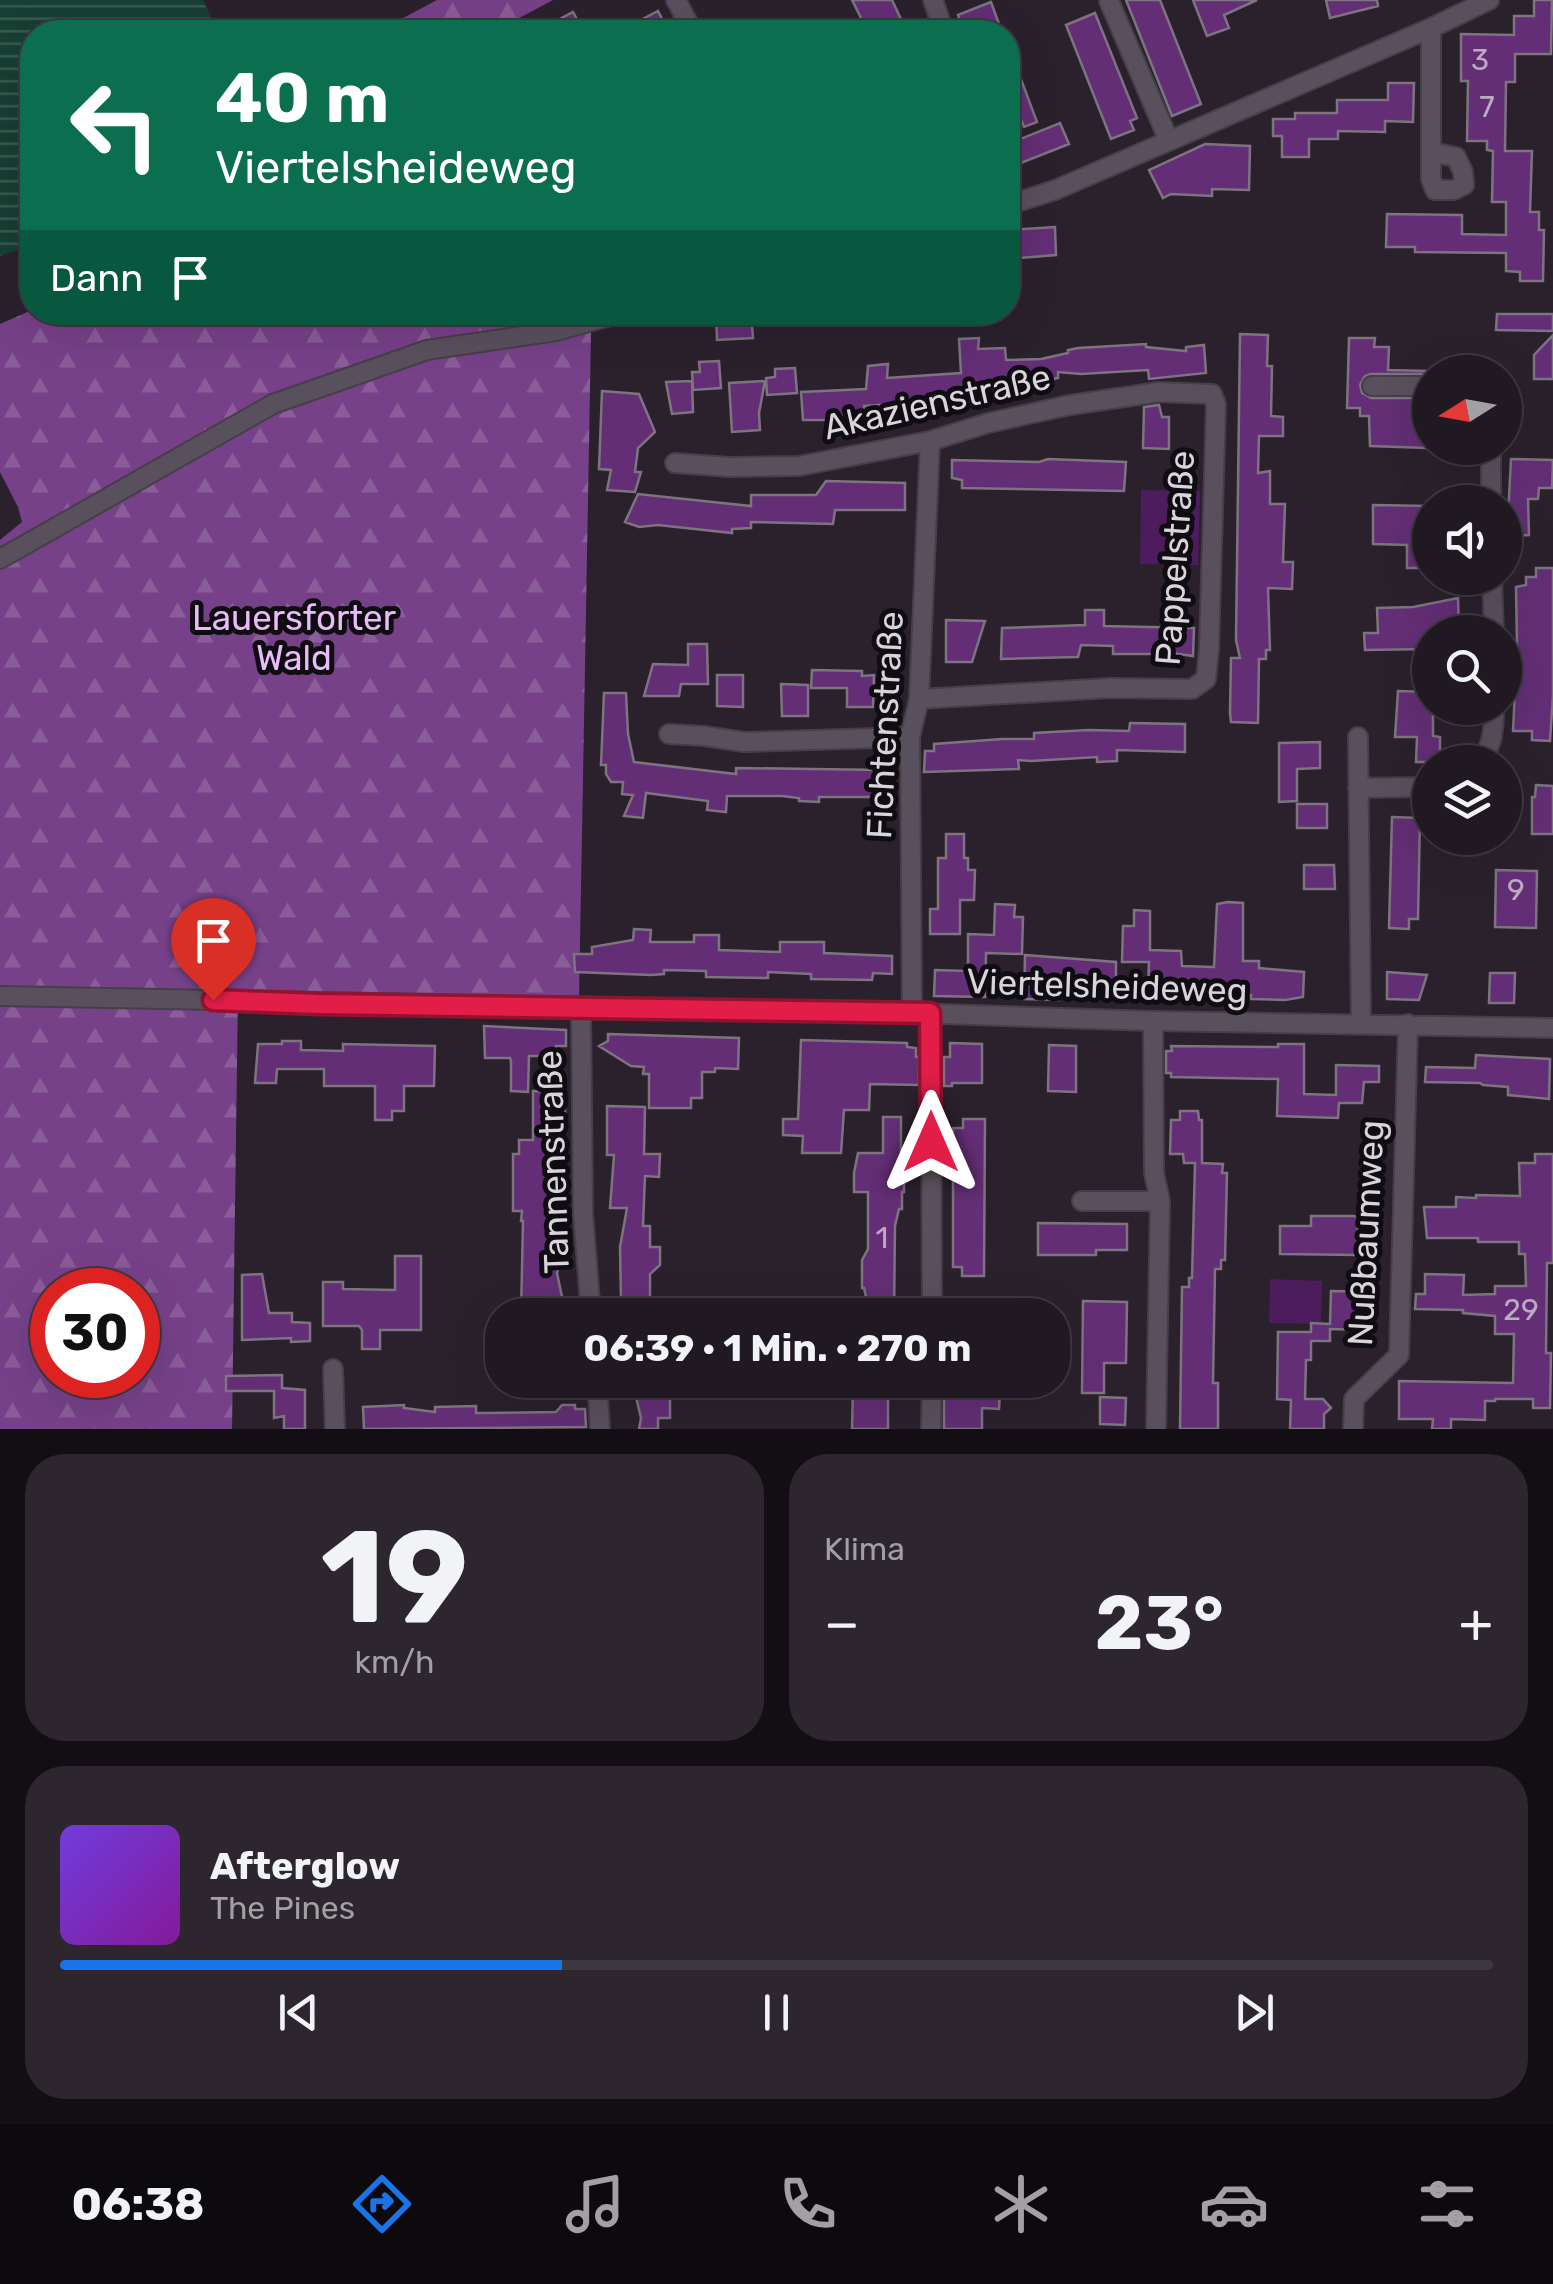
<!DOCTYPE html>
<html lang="de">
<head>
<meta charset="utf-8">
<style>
  :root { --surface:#201922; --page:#2d262f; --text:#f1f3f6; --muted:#a2a0a5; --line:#3d3840; --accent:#1a73e8 }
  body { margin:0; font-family:Rubik,sans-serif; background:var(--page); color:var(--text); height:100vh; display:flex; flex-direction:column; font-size:38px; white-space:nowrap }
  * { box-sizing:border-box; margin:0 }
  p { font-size:32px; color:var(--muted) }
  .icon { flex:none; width:55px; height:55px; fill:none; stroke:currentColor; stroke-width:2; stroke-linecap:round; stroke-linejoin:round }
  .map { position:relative; height:1429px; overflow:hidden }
  .drawer { display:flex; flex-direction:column; gap:25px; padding:25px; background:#120e13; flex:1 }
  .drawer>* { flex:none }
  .top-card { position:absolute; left:20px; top:20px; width:1000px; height:305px; border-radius:40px; box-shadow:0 10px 40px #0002,0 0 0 2px var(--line); background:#0b6e4f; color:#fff; overflow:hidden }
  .needle { width:65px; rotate:259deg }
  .controls { position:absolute; left:1412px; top:355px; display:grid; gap:20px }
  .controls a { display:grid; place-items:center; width:110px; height:110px; border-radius:50%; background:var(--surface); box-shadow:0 10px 40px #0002,0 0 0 2px var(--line); font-size:50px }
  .speed { position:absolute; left:30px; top:1268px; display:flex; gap:20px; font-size:50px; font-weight:700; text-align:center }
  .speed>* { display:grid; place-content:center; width:130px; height:130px; border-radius:50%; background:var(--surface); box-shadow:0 10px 40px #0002,0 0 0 2px var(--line); line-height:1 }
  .speed .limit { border:15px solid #d22; background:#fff; color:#111 }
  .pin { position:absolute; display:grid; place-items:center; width:85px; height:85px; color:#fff; margin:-102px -42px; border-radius:50% 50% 50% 0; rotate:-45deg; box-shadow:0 0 10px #0007 }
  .pin .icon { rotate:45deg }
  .me { position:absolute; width:110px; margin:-55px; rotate:0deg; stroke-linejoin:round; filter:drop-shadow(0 0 8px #0008) }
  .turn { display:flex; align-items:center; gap:35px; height:210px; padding:0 30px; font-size:45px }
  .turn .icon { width:130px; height:130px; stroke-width:2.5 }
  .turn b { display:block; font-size:70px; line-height:85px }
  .then { display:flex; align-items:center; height:95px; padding:0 30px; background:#0003; gap:20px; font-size:38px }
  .big { font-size:75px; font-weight:700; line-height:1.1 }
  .drawer .card { flex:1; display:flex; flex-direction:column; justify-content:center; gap:15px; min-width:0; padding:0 35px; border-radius:40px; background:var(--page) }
  .drawer .dial { align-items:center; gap:0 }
  .dial b { font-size:130px; line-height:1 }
  .song { display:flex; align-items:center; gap:30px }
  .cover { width:120px; height:120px; border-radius:15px; background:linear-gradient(135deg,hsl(260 70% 55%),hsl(290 70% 35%)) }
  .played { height:10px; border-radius:5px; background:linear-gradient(90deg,var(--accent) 35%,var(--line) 35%) }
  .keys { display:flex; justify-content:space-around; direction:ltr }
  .heat { display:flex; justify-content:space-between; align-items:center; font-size:55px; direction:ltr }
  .drawer .tiles { flex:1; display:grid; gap:25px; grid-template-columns:1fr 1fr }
  .card:last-child { grid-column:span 2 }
  .trip { position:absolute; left:485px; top:1298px; width:585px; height:100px; border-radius:40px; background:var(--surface); box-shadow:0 10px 40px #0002,0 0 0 2px var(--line); font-weight:700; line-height:100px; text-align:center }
  .dock { display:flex; height:160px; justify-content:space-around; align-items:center; background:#0d0a0e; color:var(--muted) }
  .dock .icon { width:70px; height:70px }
  .dock .active { color:var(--accent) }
  .dock b { font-size:45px; color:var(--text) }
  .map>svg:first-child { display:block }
  .green { fill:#4c1c5c }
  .forest { fill:url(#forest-firs); fill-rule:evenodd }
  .water { fill:url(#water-rules) }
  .building { fill:#632e75; stroke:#7d7381; stroke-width:2.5 }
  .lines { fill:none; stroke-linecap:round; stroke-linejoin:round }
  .street-casing { stroke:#463f48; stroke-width:22 }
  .street { stroke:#59505d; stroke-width:18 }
  .route-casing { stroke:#92132f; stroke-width:25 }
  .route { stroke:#e11d48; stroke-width:18 }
  .labels { text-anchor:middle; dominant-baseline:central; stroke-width:10; stroke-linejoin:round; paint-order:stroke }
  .number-label { font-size:30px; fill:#bcaac2 }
  .street-label { font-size:35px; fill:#d9d3db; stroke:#100d12 }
  .park-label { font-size:35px; fill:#e8bcf8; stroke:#100d12 }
</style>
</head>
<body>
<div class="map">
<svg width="1553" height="1429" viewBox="0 0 1553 1429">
  <defs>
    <pattern id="forest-firs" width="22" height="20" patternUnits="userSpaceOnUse" patternTransform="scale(2.5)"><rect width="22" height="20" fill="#774189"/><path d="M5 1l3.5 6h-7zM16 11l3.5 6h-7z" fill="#8a5c99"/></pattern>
    <pattern id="water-rules" width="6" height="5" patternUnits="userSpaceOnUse" patternTransform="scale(2.5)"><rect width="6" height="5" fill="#173f33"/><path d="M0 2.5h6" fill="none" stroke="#385a50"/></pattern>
  </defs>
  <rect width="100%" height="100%" fill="#2a212d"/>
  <path class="green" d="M1141 490 1200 491 1198 565 1140 564Z
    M1270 1279 1322 1281 1321 1324 1269 1323Z"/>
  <path class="forest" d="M437 0H553L493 32H377Z
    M32 310V312L596 313 591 332 579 999 238 990 232 1429H0V540L22 522 18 507 0 472V324ZM52 1290H138V1375H52Z"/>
  <path class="water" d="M0 0H203L218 32H32V245L0 256Z"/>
  <path class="building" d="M852 0H892L907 32H868Z
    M1126 0H1160L1201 104 1172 116Z
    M1193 0H1257L1224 15 1229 28 1207 36Z
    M1326 0H1377L1378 6 1330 18Z
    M1534 0H1552L1551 54H1515V82H1506L1505 151H1532L1530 212H1539V230H1544L1543 281H1520V272L1506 271V253L1415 252V247H1386L1387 214 1462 215V234L1506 235V202H1492L1493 151 1487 150V141H1467L1468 81H1461V34L1514 35V16H1534Z
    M991 2 1002 32H965L958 15Z
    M658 11 669 32H618Z
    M573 12 584 32H535Z
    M1095 13 1137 118 1130 121 1134 130 1111 139 1066 25Z
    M1009 47 1037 122 1024 127 1008 87Z
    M1388 83H1414L1413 122 1385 121V132L1338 131V139H1309V157H1282V136H1273V119H1295V113H1337V100H1388Z
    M1060 123 1069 144 1008 168V144Z
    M1205 144 1250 146 1249 190 1212 189V196L1171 194 1163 198 1149 170Z
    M1055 227 1056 255 1008 259V230Z
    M751 312 753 338 717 340 716 314Z
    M1497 314H1553V331L1496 330Z
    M1240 334 1268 335 1267 366H1272L1271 416 1283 417V436H1259L1258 473 1270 471V504H1285L1283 562H1293L1292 589 1268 588 1270 650H1266V659H1259L1258 723 1231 722 1230 713 1231 658H1240L1236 640Z
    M1553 335V379H1534V355Z
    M979 338 978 349 1005 348 1006 360 1041 359 1068 353V350L1078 348 1146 344V347L1186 351V347L1204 345 1206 373 1149 379 1148 370 1081 374 1058 372V378L1048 380V383L1040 385 956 390 957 400 864 406 865 414 834 417V420H803L801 392 866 389 868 366 888 364 887 378 961 373 959 339Z
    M1349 338H1375L1374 347H1389L1388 370 1427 371V374H1371L1365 376 1360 385 1362 393 1371 398H1426V406H1430V438H1426V448L1370 446 1369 416H1360V408H1347Z
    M719 361 721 388 693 390 692 372H700L699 362Z
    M795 368 797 393 767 395 766 378 775 377V369Z
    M692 381 693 412 672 414 666 382Z
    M765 381 759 413 760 430 732 432 729 383Z
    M602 391 639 394 655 432 638 448 635 472H641L635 492 607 490 611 470 599 469Z
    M1159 405 1162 417H1169V449L1143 448 1144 407Z
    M1048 459 1126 462 1124 491 962 488V480L952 478V460L1039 462Z
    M1511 459 1553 460 1552 488H1539L1538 499H1528L1529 535 1507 536Z
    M826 481 905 483V510H835L833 524 751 522V528L732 529V533L658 525 639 527 625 522 638 494 751 506V495H816Z
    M1373 505 1430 506V568H1407V545L1373 544Z
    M1536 568H1553V695L1550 741 1532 740V731H1513L1517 647 1516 587 1526 585V577H1536Z
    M1458 598 1459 632H1430V649L1365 650 1364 633H1378L1377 608 1413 607Z
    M1085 610H1104V626L1194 628 1193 656 1164 652V654H1113V646L1081 645 1078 657 1001 659 1002 628 1085 625Z
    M946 620 985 621 972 662H946Z
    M688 644H707L708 684H681L679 696H644L653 664 688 665Z
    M812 670 862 671V676L874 675 873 707H847V688H811Z
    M717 675H743V707L717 706Z
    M781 684 808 685V716H782Z
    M1398 691 1430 692V708H1433V736L1440 737V762H1416L1417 737H1395Z
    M604 693H626L628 734 634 762 736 774V768L882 770 881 797H819V802L799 801V798L782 796H727L726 812 707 810 708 801 646 793 643 818 624 816 633 795 622 794 623 782H611L606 774V765H601Z
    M1130 723 1185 724V752L1117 750V761L1097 762V757L1031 761 1018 760 1019 769 924 772 925 751H934V744L1002 739H1034V733L1089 730 1129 731Z
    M1320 742V768L1297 769V801L1279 802V743Z
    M1536 785 1553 786V834H1532V797H1535Z
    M1297 804H1327V828H1297Z
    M1392 817 1420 818 1418 919H1409V929L1389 928Z
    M946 834H964V858H968V870H975L974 900H960V934H930V909H938V858H946Z
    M1304 865H1334L1335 889H1304Z
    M1496 870 1537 871 1536 928 1495 927Z
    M1228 902 1243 903V961H1259V968L1304 972 1303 997 1285 1000 1251 999V995L1210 994V990L1148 988 1149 962H1122L1123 926H1134V910L1150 911V950L1181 951 1182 966 1214 967 1217 904Z
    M995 904 1015 905 1014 917H1023L1022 954 986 953 985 997 934 996 935 970 968 971V934L994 935Z
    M634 929 651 930 650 942H694V935H719V950L780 952V942H824V953L892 956V974L873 973 872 980 811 979V974L768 972V978L706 977V971L664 970V974L651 975 575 972 574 954H592V947L633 940Z
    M1025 955 1116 962V988L1059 983 1058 1000 1024 999Z
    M1387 972 1427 975 1419 1000 1387 999Z
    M1490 973H1515L1514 1003H1489Z
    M484 1026 566 1030V1046H556V1056H529L528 1092 511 1091V1061L510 1058H485Z
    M608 1034 739 1038 738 1069 715 1068V1072H702V1098H691V1108H649V1074H643L644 1067 631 1066 599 1046 608 1041Z
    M801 1040 907 1043V1047L916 1048V1057H919V1085L870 1084 869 1110H844L841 1153H802L803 1136 783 1135V1119H798Z
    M282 1041H301V1050L343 1051V1044L435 1046 434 1086H404V1111H392V1120H375V1086H324V1069H277L276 1083H255L258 1044H282Z
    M950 1043 982 1044V1083H952V1086H944V1057H950Z
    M1278 1044H1304V1094L1336 1095V1065L1379 1066V1082H1364L1362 1103H1339L1338 1118 1277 1116 1278 1079 1171 1077V1073H1166V1051H1172L1171 1046 1278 1047Z
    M1049 1045 1076 1046V1092L1048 1091Z
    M1476 1055 1550 1059 1549 1099 1508 1095V1087L1483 1085 1480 1083 1425 1082 1426 1067 1475 1068Z
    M533 1091 565 1092V1130H558V1139L547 1176H549L559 1226 558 1248 561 1260 557 1273 562 1297H563V1315H521L523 1221H521L522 1211H513V1154H519V1140H533Z
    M607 1106 645 1107 644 1154H660L659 1177 645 1176 643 1226H650V1247H660V1265L650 1274V1315H634V1301H621L620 1247 627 1208H610L614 1155H607Z
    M1180 1111H1198L1199 1120H1202V1163L1223 1164 1222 1173H1227L1225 1260H1221V1269H1215L1213 1383H1218V1429H1180L1182 1287H1189V1278H1192L1195 1163H1184L1183 1154H1170L1171 1120H1180Z
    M883 1117H901V1154H904V1192H902V1209H899L895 1226 894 1315H870L864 1288H862V1260L868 1249V1192H854V1173L858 1153H883Z
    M963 1119H985L984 1276H962V1267H953V1128H963Z
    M1535 1154H1553V1263H1547L1546 1353H1551L1550 1408H1533V1399H1495V1401H1485V1420L1451 1419V1429H1432L1433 1419H1399V1381L1513 1383 1514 1334H1495V1316L1463 1313V1310L1415 1309 1416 1294H1425V1274L1464 1275 1463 1295 1495 1294V1286H1526L1525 1254H1519V1242H1478V1238H1427L1424 1207H1456V1197L1476 1198V1195L1520 1196 1519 1163H1535Z
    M1311 1216H1358L1357 1255 1280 1254V1226H1311Z
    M1038 1223 1127 1224V1250H1096V1255H1038Z
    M395 1256H421V1330H380V1349H362V1330L359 1326H323V1282H343V1289L395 1290Z
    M262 1274 269 1313H292V1322L310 1323V1341L291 1342V1338L242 1340V1275Z
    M1331 1291 1374 1292 1373 1330 1330 1329V1341H1311V1360H1306L1305 1399H1323L1331 1408 1324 1414V1429H1290L1291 1400 1277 1399 1278 1332H1311V1323L1330 1324Z
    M1083 1301 1127 1302 1126 1363H1104V1393H1082Z
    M282 1375V1388L305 1390V1429H284V1416L274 1418V1391H226V1376Z
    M631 1380H657V1384H660V1397L670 1398V1418H658V1429H639L641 1418 636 1397H631Z
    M888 1385V1429H852L853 1386Z
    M944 1392 1000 1393 999 1409 982 1408V1429H944Z
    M1100 1397 1126 1398 1125 1425 1100 1424Z
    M404 1405V1408L435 1412V1407L476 1406V1413H485L556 1412 562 1405H575V1409H585L586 1427 364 1429 363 1407Z"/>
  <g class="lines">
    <defs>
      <path id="street" d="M676 0 693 32
        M933 0 944 32
        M1109 1 1169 141
        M1431 152 1456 157 1463 172 1464 185 1454 190H1435L1431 179V28
        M1008 205 1055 190 1431 28 1489 0
        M1372 386H1430
        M1491 448V502
        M675 463 729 467 799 466 930 441 988 423 1070 405 1159 392 1212 394 1216 404 1209 649 1206 679 1192 689 1110 688 919 699
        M0 559 273 404 427 350 556 331 625 312
        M1492 578 1494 632
        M669 734 704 736 744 742 910 737
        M1358 737 1361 1024
        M1480 762C1493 746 1494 728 1494 708
        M1358 788 1430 787
        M0 996 912 1013 1153 1021 1553 1028
        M581 1007 583 1214 591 1315
        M912 1013 910 737 919 699 930 441
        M931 1013 932 1315
        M1153 1021 1154 1173 1160 1201 1156 1429
        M1082 1201H1160
        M333 1369 335 1429
        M597 1380 600 1429
        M931 1429 932 1380
        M1353 1429 1354 1399 1399 1355 1408 1024"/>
    </defs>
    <use href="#street" class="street-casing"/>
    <use href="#street" class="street"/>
  </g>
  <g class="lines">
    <defs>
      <path id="route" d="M213 1000 318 1004 930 1013 931 1142"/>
    </defs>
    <use href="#route" class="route-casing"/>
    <use href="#route" class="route"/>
  </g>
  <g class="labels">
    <g class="number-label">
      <text x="1480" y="60">3</text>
      <text x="1487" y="107">7</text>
      <text x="1516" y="890">9</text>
      <text x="882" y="1238">1</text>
      <text x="1521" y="1310">29</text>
    </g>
    <g class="street-label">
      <text transform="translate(937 402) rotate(-13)">Akazienstraße</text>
      <text transform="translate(1175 558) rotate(-86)">Pappelstraße</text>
      <text transform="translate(885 725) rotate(-87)">Fichtenstraße</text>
      <text transform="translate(1107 986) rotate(2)">Viertelsheideweg</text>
      <text transform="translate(553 1162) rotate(-92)">Tannenstraße</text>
      <text transform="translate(1366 1233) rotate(-87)">Nußbaumweg</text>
    </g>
    <g class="park-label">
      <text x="294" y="618">Lauersforter<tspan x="294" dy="40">Wald</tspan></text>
    </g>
  </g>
</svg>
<div class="controls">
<a><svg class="needle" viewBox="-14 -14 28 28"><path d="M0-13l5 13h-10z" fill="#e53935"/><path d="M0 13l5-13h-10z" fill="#a2a0a5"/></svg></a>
<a><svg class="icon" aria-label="sound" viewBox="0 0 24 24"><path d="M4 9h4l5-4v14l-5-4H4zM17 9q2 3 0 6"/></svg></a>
<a><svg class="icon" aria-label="search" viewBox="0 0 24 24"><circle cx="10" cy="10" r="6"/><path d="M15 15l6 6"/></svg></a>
<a><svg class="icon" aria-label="layers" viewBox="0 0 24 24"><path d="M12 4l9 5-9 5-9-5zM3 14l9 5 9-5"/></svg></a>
</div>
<div class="speed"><div class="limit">30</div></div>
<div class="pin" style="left:213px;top:1000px;background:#d93025"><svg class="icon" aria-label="arrive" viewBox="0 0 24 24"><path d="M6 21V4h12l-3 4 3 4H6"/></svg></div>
<svg class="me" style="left:931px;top:1142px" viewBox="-20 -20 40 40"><path d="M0-17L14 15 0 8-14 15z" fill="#e11d48" stroke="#fff" stroke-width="4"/></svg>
<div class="trip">06:39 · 1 Min. · 270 m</div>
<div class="top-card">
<div class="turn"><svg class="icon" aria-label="left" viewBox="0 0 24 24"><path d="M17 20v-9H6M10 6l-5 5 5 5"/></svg><div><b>40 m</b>Viertelsheideweg</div></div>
<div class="then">Dann<svg class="icon" aria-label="arrive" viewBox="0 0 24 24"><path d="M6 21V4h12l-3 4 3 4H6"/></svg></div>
</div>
</div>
<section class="drawer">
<div class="tiles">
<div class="card dial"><b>19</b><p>km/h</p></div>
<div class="card"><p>Klima</p>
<div class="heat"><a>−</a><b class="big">23°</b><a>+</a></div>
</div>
<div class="card">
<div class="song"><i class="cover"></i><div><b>Afterglow</b><p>The Pines</p></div></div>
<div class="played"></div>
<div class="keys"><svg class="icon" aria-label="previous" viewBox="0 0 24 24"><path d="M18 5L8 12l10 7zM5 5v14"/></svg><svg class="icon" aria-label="pause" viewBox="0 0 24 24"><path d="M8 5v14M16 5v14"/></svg><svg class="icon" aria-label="next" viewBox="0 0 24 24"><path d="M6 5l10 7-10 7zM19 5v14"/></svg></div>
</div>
</div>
</section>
<nav class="dock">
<b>06:38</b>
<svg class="icon active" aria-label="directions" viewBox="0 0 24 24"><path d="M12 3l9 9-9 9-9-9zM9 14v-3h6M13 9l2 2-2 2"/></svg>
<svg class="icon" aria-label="music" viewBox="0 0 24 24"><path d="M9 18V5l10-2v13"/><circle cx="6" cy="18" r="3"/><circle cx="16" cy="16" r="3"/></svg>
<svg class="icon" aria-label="phone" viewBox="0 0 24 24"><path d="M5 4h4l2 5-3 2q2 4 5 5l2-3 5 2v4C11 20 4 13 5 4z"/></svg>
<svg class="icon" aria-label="climate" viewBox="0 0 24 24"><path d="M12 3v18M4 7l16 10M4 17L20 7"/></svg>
<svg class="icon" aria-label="car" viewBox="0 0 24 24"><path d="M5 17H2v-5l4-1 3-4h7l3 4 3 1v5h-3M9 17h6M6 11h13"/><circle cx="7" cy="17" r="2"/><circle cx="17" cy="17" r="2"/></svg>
<svg class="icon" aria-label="filters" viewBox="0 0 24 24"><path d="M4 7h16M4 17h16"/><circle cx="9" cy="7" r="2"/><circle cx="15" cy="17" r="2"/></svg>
</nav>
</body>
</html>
